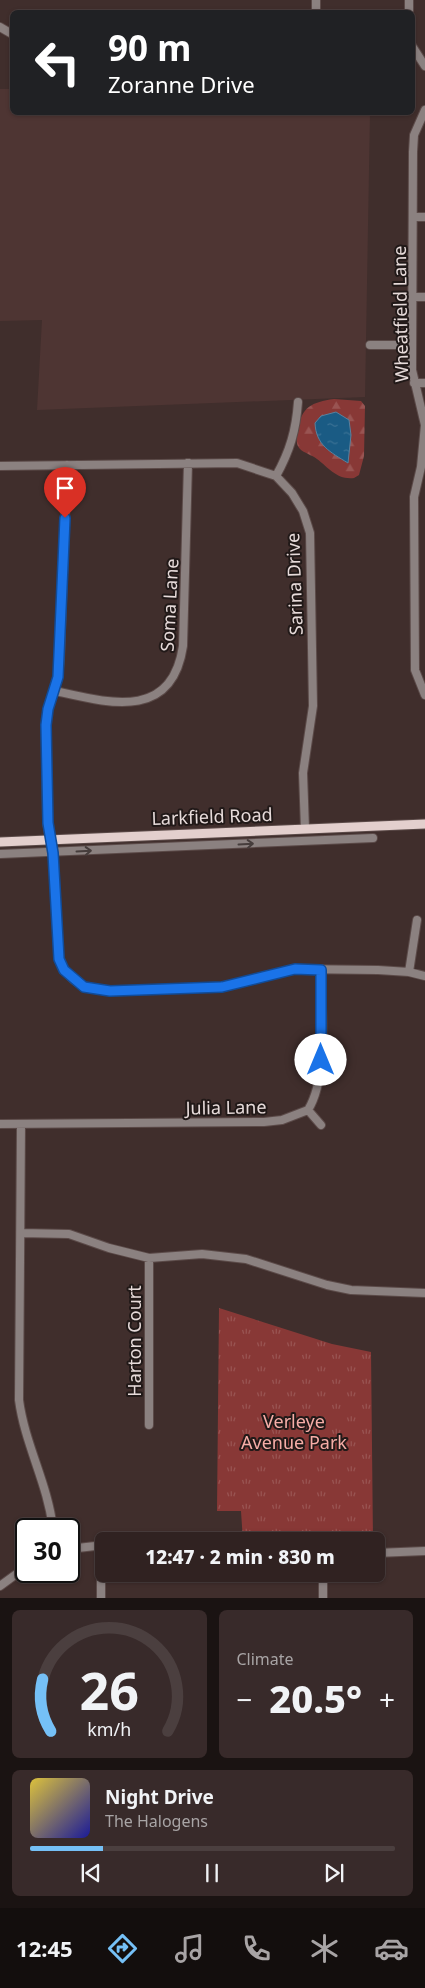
<!DOCTYPE html>
<html lang="en">
<head>
<meta charset="utf-8">
<style>
  :root { --surface:#302221; --page:#382a2a; --text:#f1f3f6; --muted:#a8a4a5; --line:#4b3f3f; --accent:#75c0f6 }
  body { margin:0; font-family:"Noto Sans",sans-serif; background:var(--page); color:var(--text); height:100vh; display:flex; flex-direction:column; font-size:19px; white-space:nowrap }
  * { box-sizing:border-box; margin:0 }
  p { font-size:16px; color:var(--muted) }
  .icon { flex:none; width:28px; height:28px; fill:none; stroke:currentColor; stroke-width:2; stroke-linecap:round; stroke-linejoin:round }
  .map { position:relative; height:1598px; overflow:hidden }
  .sheet { display:flex; flex-direction:column; gap:12px; padding:12px; background:#1a1312; flex:1 }
  .sheet>* { flex:none }
  .top-card { position:absolute; left:10px; top:10px; width:405px; height:105px; border-radius:8px; box-shadow:0 1px 4px #0004,0 0 0 1px var(--line); background:#202124; color:#fff; overflow:hidden }
  .speed { position:absolute; left:15px; top:1518px; display:flex; gap:10px; font-size:25px; font-weight:700; text-align:center }
  .speed>* { display:grid; place-content:center; width:65px; height:65px; border-radius:50%; background:var(--surface); box-shadow:0 1px 4px #0004,0 0 0 1px var(--line); line-height:1 }
  .speed .limit { border:2px solid #111; border-radius:8px; background:#fff; color:#111 }
  .pin { position:absolute; display:grid; place-items:center; width:42px; height:42px; color:#fff; margin:-51px -21px; border-radius:50% 50% 50% 0; rotate:-45deg; box-shadow:0 0 5px #0007 }
  .pin .icon { rotate:45deg }
  .me { position:absolute; width:55px; margin:-28px; rotate:0deg; stroke-linejoin:round; filter:drop-shadow(0 0 4px #0008) }
  .turn { display:flex; align-items:center; gap:18px; height:105px; padding:0 15px; font-size:22px }
  .turn .icon { width:65px; height:65px; stroke-width:2.5 }
  .turn b { display:block; font-size:35px; line-height:42px }
  .big { font-size:38px; font-weight:800; line-height:1.1 }
  .sheet .tile { flex:1; display:flex; flex-direction:column; justify-content:center; gap:8px; min-width:0; padding:0 18px; border-radius:8px; background:var(--page) }
  .sheet .dial { align-items:center; gap:0 }
  .dial svg { height:130px; overflow:visible; fill:none; stroke:var(--line); stroke-width:7; stroke-linecap:round; text-anchor:middle }
  .dial text { fill:var(--text); stroke:none }
  .song { display:flex; align-items:center; gap:15px }
  .cover { width:60px; height:60px; border-radius:8px; background:linear-gradient(135deg,hsl(50 70% 55%),hsl(240 70% 35%)) }
  .played { height:5px; border-radius:2px; background:linear-gradient(90deg,var(--accent) 20%,var(--line) 20%) }
  .keys { display:flex; justify-content:space-around; direction:ltr }
  .heat { display:flex; justify-content:space-between; align-items:center; font-size:28px; direction:ltr }
  .sheet .tiles { flex:1; display:grid; gap:12px; grid-template-columns:1fr 1fr }
  .tile:last-child { grid-column:span 2 }
  .trip { position:absolute; left:95px; top:1532px; width:290px; height:50px; border-radius:8px; background:var(--surface); box-shadow:0 1px 4px #0004,0 0 0 1px var(--line); font-weight:800; line-height:50px; text-align:center }
  .menu { display:flex; height:80px; justify-content:space-around; align-items:center; background:#130e0d; color:var(--muted) }
  .menu .icon { width:35px; height:35px }
  .menu .selected { color:var(--accent) }
  .menu b { font-size:22px; color:var(--text) }
  .map>svg:first-child { display:block }
  .built { fill:#4e3533 }
  .forest { fill:url(#forest-firs) }
  .park { fill:url(#park-tufts) }
  .water { fill:url(#water-ripples); stroke:#58819e }
  .lines { fill:none; stroke-linecap:round; stroke-linejoin:round }
  .minor-casing { stroke:#5b4a48; stroke-width:10 }
  .major-casing { stroke:#5b4a48; stroke-width:11 }
  .minor { stroke:#8b8180; stroke-width:8 }
  .major { stroke:#e3cfcd; stroke-width:9 }
  .oneway { stroke:#463d3c }
  .route-casing { stroke:#114b97; stroke-width:12 }
  .route { stroke:#1a73e8; stroke-width:9 }
  .labels { text-anchor:middle; dominant-baseline:central; stroke-width:4; stroke-linejoin:round; paint-order:stroke }
  .street-label { font-size:18px; fill:#e7dbda; stroke:#211918 }
  .park-label { font-size:18px; fill:#f6ada7; stroke:#211918 }
</style>
</head>
<body>
<div class="map">
<svg width="425" height="1598" viewBox="0 0 425 1598">
  <defs>
    <pattern id="forest-firs" width="22" height="20" patternUnits="userSpaceOnUse" patternTransform="scale(1.25)"><rect width="22" height="20" fill="#883836"/><path d="M5 1l3.5 6h-7zM16 11l3.5 6h-7z" fill="#995452"/></pattern>
    <pattern id="park-tufts" width="24" height="20" patternUnits="userSpaceOnUse" patternTransform="scale(1.25)"><rect width="24" height="20" fill="#883836"/><path d="M3 7l-1-3M5 7V3M7 7l1-3M15 17l-1-3M17 17v-4M19 17l1-3" fill="none" stroke="#995452"/></pattern>
    <pattern id="water-ripples" width="26" height="14" patternUnits="userSpaceOnUse" patternTransform="scale(1.25)"><rect width="26" height="14" fill="#1a5b84"/><path d="M2 4q2-2 4 0t4 0M15 11q2-2 4 0t4 0" fill="none" stroke="#3b7295"/></pattern>
  </defs>
  <rect width="100%" height="100%" fill="#402e2c"/>
  <path class="built" d="M0 89H12V112L370 113 365 397 37 410 42 320 0 321Z"/>
  <path class="forest" d="M334 399 361 401 365 406 364 456 359 475 354 478C337 480 329 468 317 459 312 455 304 453 300 449 295 444 297 437 298 430 301 407 312 402 334 399Z"/>
  <path class="park" d="M219 1308 332 1344 371 1352 373 1541H243L241 1511H217Z"/>
  <path class="water" d="M336 412 349 420 351 435 348 463C330 452 316 445 315 423L321 416Z"/>
  <g class="lines">
    <defs>
      <path id="minor" d="M316 0V12
        M409 0V12
        M0 27 12 34
        M412 46 425 66
        M425 110 414 135 413 152 412 370 425 425 421 467 414 497 415 670 425 695
        M413 217H425
        M413 297H425
        M370 345H412
        M414 383H425
        M67 465 60 659 58 677 48 709 46 725 47 823 53 853 59 959 64 970 74 980 84 987 111 991 223 987 295 969 378 970 409 972 425 976
        M0 466 237 463 276 476 292 493 303 511 310 533 313 706 303 773 305 829
        M276 476C290 451 296 430 298 402
        M55 691C109 703 172 721 183 646L188 463
        M0 854 373 838
        M409 972 417 920
        M308 1110 321 1125
        M0 1124 264 1122 282 1120 308 1110C329 1076 321 1010 321 969
        M21 1124 19 1400C25 1445 48 1484 53 1529
        M21 1233 69 1234 109 1248 149 1258 202 1254 246 1259 327 1285 351 1290 425 1293
        M149 1425V1258
        M69 1549 104 1545
        M376 1553 425 1551
        M0 1586 26 1567
        M101 1598V1545
        M323 1598V1574"/>
      <path id="major" d="M0 842 425 824"/>
    </defs>
    <use href="#minor" class="minor-casing"/>
    <use href="#major" class="major-casing"/>
    <use href="#minor" class="minor"/>
    <use href="#major" class="major"/>
  </g>
  <defs><path id="oneway-shaft" d="M-6 0H5M1.5-3L5.5 0L1.5 3" fill="none" stroke-width="1.6" stroke-linecap="round" stroke-linejoin="round" transform="scale(1.25)"/></defs>
  <g class="oneway">
    <use href="#oneway-shaft" transform="translate(246 844) rotate(-3)"/>
    <use href="#oneway-shaft" transform="translate(84 851) rotate(-3)"/>
  </g>
  <g class="lines">
    <defs>
      <path id="route" d="M65 518 58 677 48 709 46 725 48 823 53 853 59 959 64 970 84 987 110 991 222 987 295 969 321 970V1060"/>
    </defs>
    <use href="#route" class="route-casing"/>
    <use href="#route" class="route"/>
  </g>
  <g class="labels">
    <g class="street-label">
      <text transform="translate(400 314) rotate(-91)">Wheatfield Lane</text>
      <text transform="translate(294 584) rotate(-92)">Sarina Drive</text>
      <text transform="translate(169 605) rotate(-87)">Soma Lane</text>
      <text transform="translate(212 816) rotate(-2)">Larkfield Road</text>
      <text transform="translate(226 1107) rotate(-1)">Julia Lane</text>
      <text transform="translate(134 1341) rotate(-90)">Harton Court</text>
    </g>
    <g class="park-label">
      <text x="294" y="1421">Verleye<tspan x="294" dy="21">Avenue Park</tspan></text>
    </g>
  </g>
</svg>
<div class="speed"><div class="limit">30</div></div>
<div class="pin" style="left:65px;top:518px;background:#d93025"><svg class="icon" aria-label="arrive" viewBox="0 0 24 24"><path d="M6 21V4h12l-3 4 3 4H6"/></svg></div>
<svg class="me" style="left:321px;top:1060px" viewBox="-20 -20 40 40"><circle r="19" fill="#fff"/><path d="M0-13L10 11 0 6-10 11z" fill="#1a73e8"/></svg>
<div class="trip">12:47 · 2 min · 830 m</div>
<div class="top-card">
<div class="turn"><svg class="icon" aria-label="left" viewBox="0 0 24 24"><path d="M17 20v-9H6M10 6l-5 5 5 5"/></svg><div><b>90 m</b>Zoranne Drive</div></div>
</div>
</div>
<section class="sheet">
<div class="tiles">
<div class="tile dial"><svg viewBox="0 0 100 80">
<path d="M14 69A42 42 0 1 1 86 69"/>
<path d="M14 69A42 42 0 0 1 9 37" stroke="#75c0f6"/>
<text x="50" y="56" font-size="32" font-weight="700">26</text>
<text x="50" y="72" font-size="11">km/h</text>
</svg></div>
<div class="tile"><p>Climate</p>
<div class="heat"><a>−</a><b class="big">20.5°</b><a>+</a></div>
</div>
<div class="tile">
<div class="song"><i class="cover"></i><div><b>Night Drive</b><p>The Halogens</p></div></div>
<div class="played"></div>
<div class="keys"><svg class="icon" aria-label="previous" viewBox="0 0 24 24"><path d="M18 5L8 12l10 7zM5 5v14"/></svg><svg class="icon" aria-label="pause" viewBox="0 0 24 24"><path d="M8 5v14M16 5v14"/></svg><svg class="icon" aria-label="next" viewBox="0 0 24 24"><path d="M6 5l10 7-10 7zM19 5v14"/></svg></div>
</div>
</div>
</section>
<nav class="menu">
<b>12:45</b>
<svg class="icon selected" aria-label="directions" viewBox="0 0 24 24"><path d="M12 3l9 9-9 9-9-9zM9 14v-3h6M13 9l2 2-2 2"/></svg>
<svg class="icon" aria-label="music" viewBox="0 0 24 24"><path d="M9 18V5l10-2v13"/><circle cx="6" cy="18" r="3"/><circle cx="16" cy="16" r="3"/></svg>
<svg class="icon" aria-label="phone" viewBox="0 0 24 24"><path d="M5 4h4l2 5-3 2q2 4 5 5l2-3 5 2v4C11 20 4 13 5 4z"/></svg>
<svg class="icon" aria-label="climate" viewBox="0 0 24 24"><path d="M12 3v18M4 7l16 10M4 17L20 7"/></svg>
<svg class="icon" aria-label="car" viewBox="0 0 24 24"><path d="M5 17H2v-5l4-1 3-4h7l3 4 3 1v5h-3M9 17h6M6 11h13"/><circle cx="7" cy="17" r="2"/><circle cx="17" cy="17" r="2"/></svg>
</nav>
</body>
</html>
